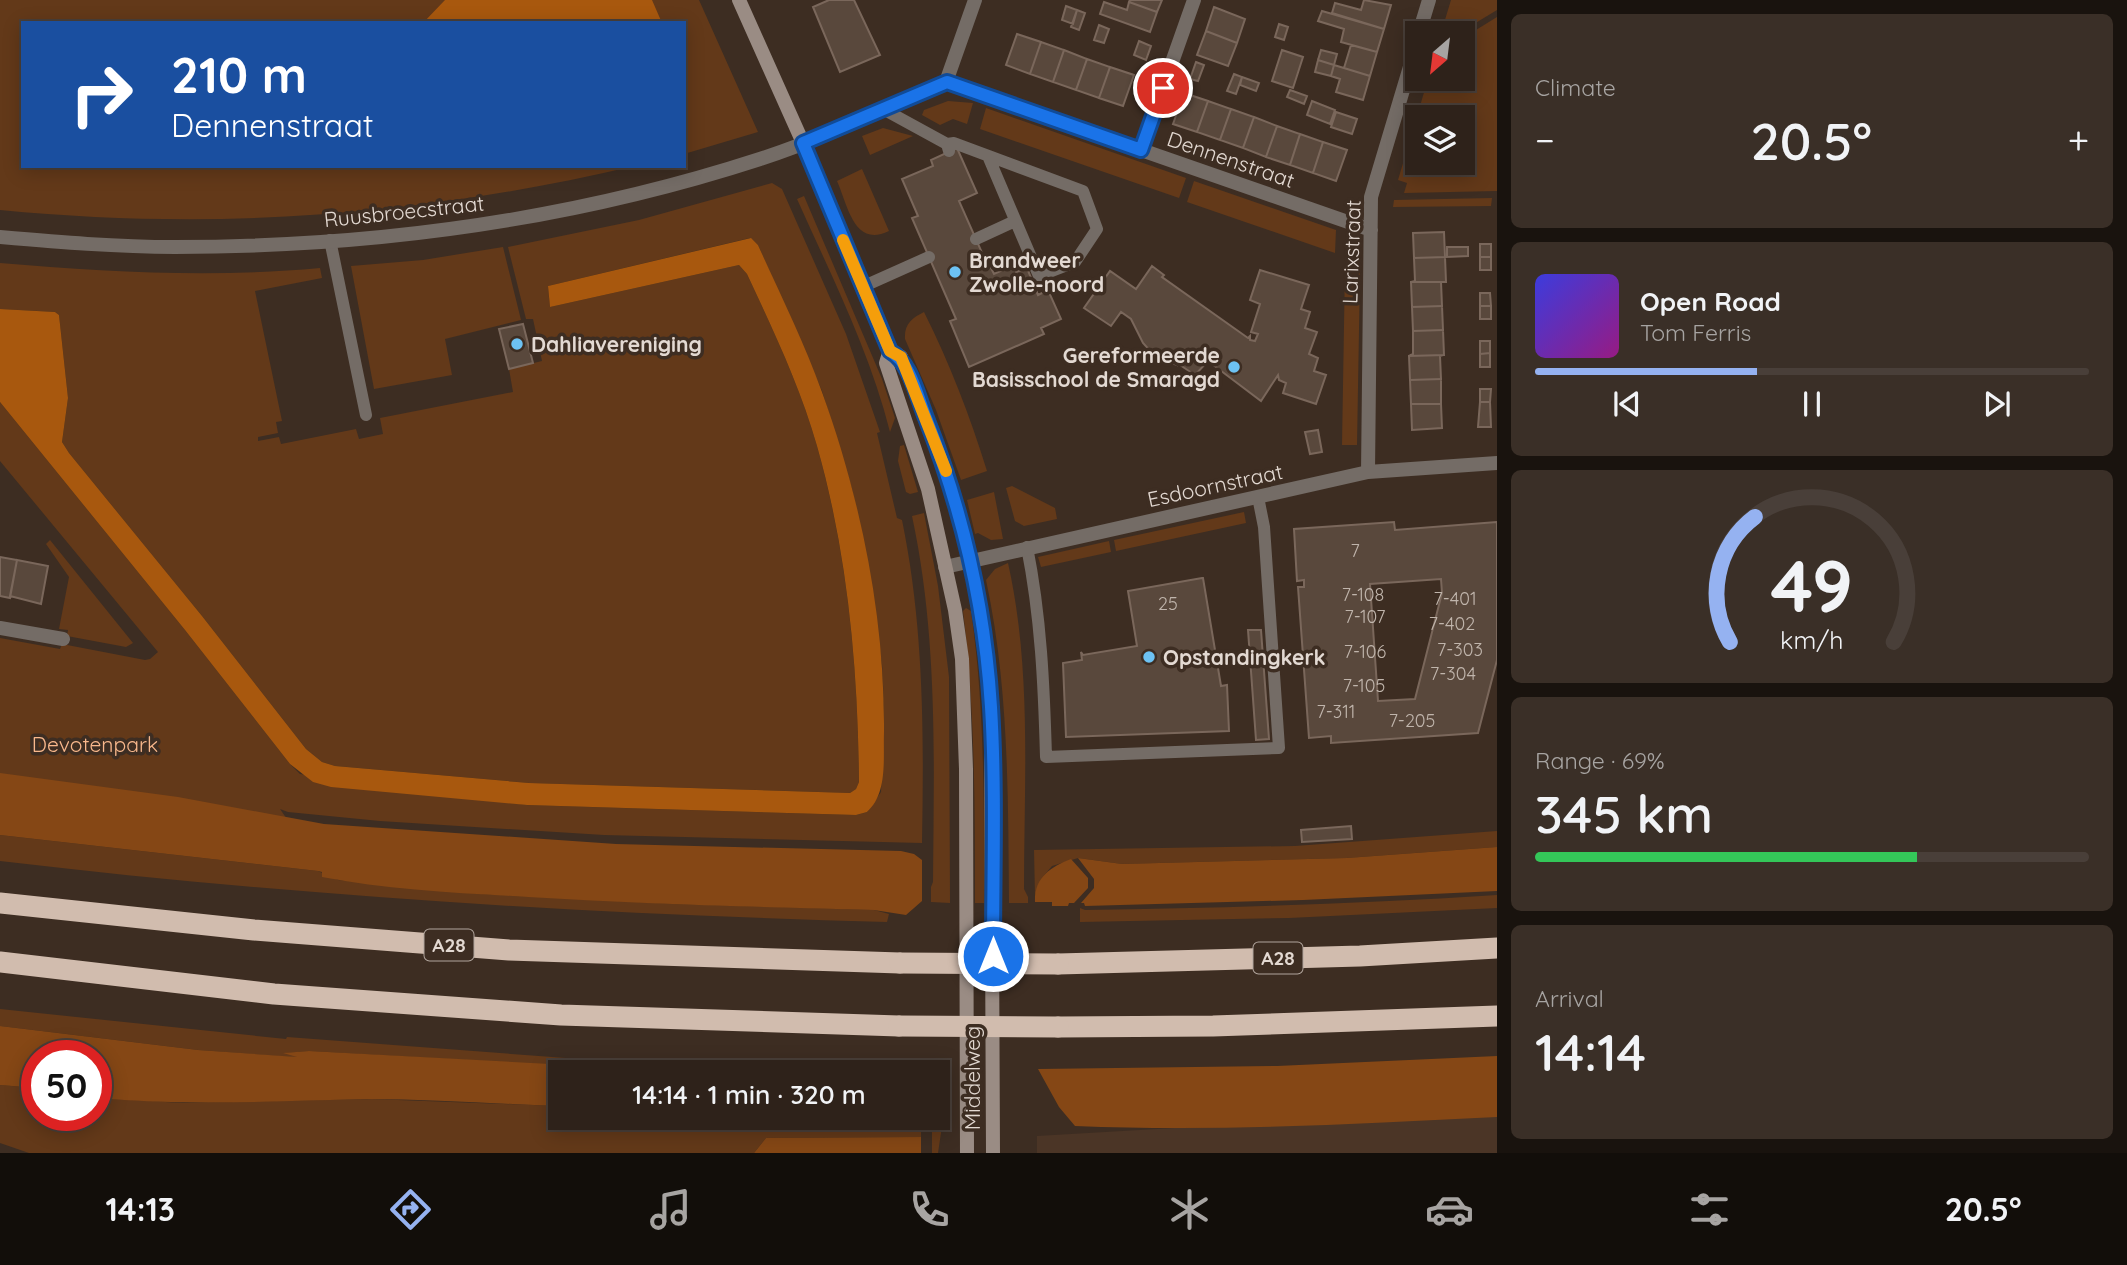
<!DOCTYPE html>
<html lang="en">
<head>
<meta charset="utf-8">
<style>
  :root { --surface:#2e221a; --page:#3a2f27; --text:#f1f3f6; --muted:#a7a4a2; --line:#493f39; --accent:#95b2f1 }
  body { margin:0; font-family:Quicksand,sans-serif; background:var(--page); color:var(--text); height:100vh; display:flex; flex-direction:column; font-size:26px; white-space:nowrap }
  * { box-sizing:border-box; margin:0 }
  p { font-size:23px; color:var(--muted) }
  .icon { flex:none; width:38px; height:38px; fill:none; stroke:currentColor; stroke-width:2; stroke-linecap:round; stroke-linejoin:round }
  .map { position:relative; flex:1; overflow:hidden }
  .drawer { display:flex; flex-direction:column; gap:14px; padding:14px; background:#19130e; width:630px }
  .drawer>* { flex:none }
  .top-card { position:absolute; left:21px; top:21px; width:665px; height:147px; border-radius:0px; box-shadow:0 4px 18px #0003,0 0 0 2px var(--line); background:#1a4fa0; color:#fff; overflow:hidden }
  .needle { width:46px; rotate:208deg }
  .buttons { position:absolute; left:1405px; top:21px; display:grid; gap:14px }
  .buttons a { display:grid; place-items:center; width:70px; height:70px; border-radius:0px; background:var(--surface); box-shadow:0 4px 18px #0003,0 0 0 2px var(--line); font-size:35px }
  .speed { position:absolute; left:21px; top:1040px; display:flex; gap:14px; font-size:35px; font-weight:700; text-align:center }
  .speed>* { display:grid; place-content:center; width:91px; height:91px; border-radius:50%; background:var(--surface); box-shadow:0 4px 18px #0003,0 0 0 2px var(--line); line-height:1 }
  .speed .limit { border:10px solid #d22; background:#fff; color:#111 }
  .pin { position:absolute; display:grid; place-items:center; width:60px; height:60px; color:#fff; margin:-30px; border:4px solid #fff; border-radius:50%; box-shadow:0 2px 7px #0007 }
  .me { position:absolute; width:77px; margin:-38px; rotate:0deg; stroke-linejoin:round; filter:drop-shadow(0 0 5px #0008) }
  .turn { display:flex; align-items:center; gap:24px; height:147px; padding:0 35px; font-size:32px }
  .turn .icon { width:91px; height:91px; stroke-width:2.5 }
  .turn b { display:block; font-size:49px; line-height:60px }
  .big { font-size:52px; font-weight:600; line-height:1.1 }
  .drawer .tile { flex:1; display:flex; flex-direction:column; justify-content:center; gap:10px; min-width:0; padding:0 24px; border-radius:10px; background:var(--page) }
  .drawer .dial { align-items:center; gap:0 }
  .dial svg { height:182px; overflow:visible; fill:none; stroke:var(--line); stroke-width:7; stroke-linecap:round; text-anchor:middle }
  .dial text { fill:var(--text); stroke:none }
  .song { display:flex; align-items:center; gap:21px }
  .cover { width:84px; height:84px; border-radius:10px; background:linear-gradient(135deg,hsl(240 70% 55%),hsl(310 70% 35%)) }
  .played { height:7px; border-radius:4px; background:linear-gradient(90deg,var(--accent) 40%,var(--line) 40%) }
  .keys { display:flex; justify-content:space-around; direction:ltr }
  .heat { display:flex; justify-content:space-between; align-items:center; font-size:38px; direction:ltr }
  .charge { height:10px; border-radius:5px; background:linear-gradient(90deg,#34c759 69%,var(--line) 0) }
  .trip { position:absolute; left:548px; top:1060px; width:402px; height:70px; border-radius:0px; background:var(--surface); box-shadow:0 4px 18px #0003,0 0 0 2px var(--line); font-weight:600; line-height:70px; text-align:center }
  .dock { display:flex; height:112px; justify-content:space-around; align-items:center; background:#120e0a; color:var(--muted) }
  .dock .icon { width:49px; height:49px }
  .dock .current { color:var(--accent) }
  .dock b { font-size:32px; color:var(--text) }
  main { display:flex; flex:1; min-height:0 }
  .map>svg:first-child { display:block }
  .built { fill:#4b3526 }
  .green { fill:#633919; fill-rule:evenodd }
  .forest { fill:#854715 }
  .water { fill:#a8580e }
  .building { fill:#59483c; stroke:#7a675b; stroke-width:2; fill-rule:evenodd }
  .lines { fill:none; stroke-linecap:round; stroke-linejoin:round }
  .service { stroke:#746c66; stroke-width:12 }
  .minor { stroke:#746c66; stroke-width:14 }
  .secondary { stroke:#9a8c84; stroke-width:14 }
  .motorway { stroke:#d1bcae; stroke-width:21 }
  .motorway-bridge { stroke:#d1bcae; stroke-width:21 }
  .route-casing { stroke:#114b97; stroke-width:18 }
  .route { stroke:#1a73e8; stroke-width:12 }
  .slow { stroke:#f59e0b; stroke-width:12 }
  .poi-dot { fill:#6dc2f3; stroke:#3d2d22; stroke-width:2.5 }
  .labels { text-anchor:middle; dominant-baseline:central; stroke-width:7; stroke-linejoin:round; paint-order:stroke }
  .number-label { font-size:18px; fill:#c0b5ac }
  .shield { fill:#3d2d22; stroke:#b1a59d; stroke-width:2 }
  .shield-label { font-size:19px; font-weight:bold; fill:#e3d9d2 }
  .street-label { font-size:21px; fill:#e3d9d2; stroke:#3d2d22 }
  .poi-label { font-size:21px; font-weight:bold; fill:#e3d9d2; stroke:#3d2d22; text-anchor:start }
  .park-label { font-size:21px; fill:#f9b88c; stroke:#3d2d22 }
</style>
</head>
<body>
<main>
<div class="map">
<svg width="1497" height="1153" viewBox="0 0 1497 1153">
  <rect width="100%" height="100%" fill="#3d2d22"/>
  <path class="built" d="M1497 1109V1153H1037V1136Z"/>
  <path class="green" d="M0 0H699L758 132 684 154V23H23V166H634C422 216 217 231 0 210Z
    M1451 0H1497V10L1459 33H1441Z
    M1497 17V191L1404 193 1407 183 1398 180 1428 79H1463V38ZM1418 117H1463V163H1418Z
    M948 101 973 103 967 124 953 119 940 125 922 115 924 110Z
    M986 108 1186 178 1179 198 980 129Z
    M883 128 913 136 870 155 862 136Z
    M862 169 889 231C854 248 848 206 837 181Z
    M1194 181 1336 230 1335 253 1187 202Z
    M772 183 782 189 846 334 880 432 877 433 897 518 902 520C924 627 924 734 922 843L604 835 380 821 288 812 280 809 317 863 0 826V638L60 649 62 644 145 660 150 659 158 652 0 461V402L185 630 290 764 300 774 527 805 856 815 867 812 881 792 884 706 882 664 865 549 852 489 822 391 758 245 750 238 548 286 550 307 739 265 747 274C773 330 800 386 817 446 848 556 858 669 859 782L856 789 850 793 529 783 335 766 322 762 306 749 202 616 69 453 62 442 68 398 59 315 55 312 0 309V263C106 272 214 278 320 268L322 278 255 291 282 421 276 422 278 433 258 437V441L279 437 281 444 356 429 359 439 383 434 380 418 513 392 509 369 542 361 533 319H526L508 247 639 220Z
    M804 196 882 379 895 418 890 432C870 352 831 275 797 199Z
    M1492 198 1491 206 1393 207 1394 200Z
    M503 247 521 320 445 339 452 375 374 389 351 266 423 260Z
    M1345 266 1360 272 1357 445H1342Z
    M924 312C950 364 970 416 987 471L961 480 936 410 905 339C904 324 912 318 924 312Z
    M904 445 918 492 910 494 906 492 898 461 900 446Z
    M1012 486 1055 508 1057 519 1024 526 1015 521 1006 488Z
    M994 492 1003 539 991 540 978 533 975 534 967 500Z
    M1244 512 1246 523 1116 551 1114 540Z
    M924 513 938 586 949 677 950 903 931 902V887L933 882C934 759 938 637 912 516Z
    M50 540 133 643 126 647 67 636 68 630 59 629 69 577 46 544Z
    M1109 541 1111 552 1041 567 1038 557Z
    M1008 563C1032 670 1024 781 1024 889L1028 897V903H1009C1008 795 1009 687 986 580L995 569Z
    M966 608 971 611C985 708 984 805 984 903H975C975 805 975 708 963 611Z
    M1497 831V847L1347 858 1122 864 1078 858 1052 866 1041 879 1035 896 1034 850 1295 846Z
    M0 835 318 871 338 880 482 894 675 904 874 910 889 914 887 922C590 914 295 896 0 861Z
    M1497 895V908L1289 918 1080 922V908L1085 910C1222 908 1360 904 1497 895Z
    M0 1009 286 1039 287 1037 566 1058 889 1068V1073H713L640 1070 309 1051 286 1053 305 1058 198 1050 0 1026Z
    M0 1085 37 1088V1115H96V1098L183 1103 372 1099 560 1106V1118H801L874 1126 901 1125 909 1118H921V1137L766 1138 754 1153H29L0 1143Z
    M938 1086H948L938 1153H932V1118H938Z"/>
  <path class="forest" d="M0 773 178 797 324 824 616 844 901 851 914 854 922 860V901L906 915 874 910C758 907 643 904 528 897 459 893 389 890 322 877V872L318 871 0 835Z
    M1497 847V891L1303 900 1085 906 1084 903H1081L1094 888V879L1078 858 1122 864 1347 858Z
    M1071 859 1088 878V888L1074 903H1069L1068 906H1052V902H1035C1034 878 1050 867 1071 859Z
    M0 1026 198 1050 297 1057 283 1053 309 1051 716 1073H560V1106C496 1104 432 1099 368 1099 277 1101 187 1106 96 1098V1055H37V1088L0 1085Z
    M1497 1056V1117C1356 1124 1216 1132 1075 1126L1059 1107 1038 1069 1277 1066Z
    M801 1118H909L901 1125 890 1128Z
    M921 1137V1153H754L766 1138Z"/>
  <path class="water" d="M445 0H652L662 23H423Z
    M751 238 758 245C780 294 804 342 822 392 861 500 885 617 884 732 883 759 888 793 867 812L856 815 527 805 331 787 313 782 290 764 185 630 0 402V309L55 312 59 315 68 398 62 442 69 453 202 616 306 749 322 762 335 766 529 783 850 793 856 789 859 782C858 669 848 555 817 446 800 386 773 330 747 274L739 265 550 307 548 286Z"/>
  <path class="building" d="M829 0H854L880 55 840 72 813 7Z
    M1130 0H1162L1157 12 1129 2Z
    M1364 0 1391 5 1384 29 1332 13 1335 3 1361 10Z
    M1104 2 1127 10 1129 2 1157 12 1150 32 1100 14Z
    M1066 6 1077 10 1073 24 1062 20Z
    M1214 7 1245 19 1237 43 1206 31Z
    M1077 10 1085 13 1079 30 1071 27Z
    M1322 11 1384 29 1377 52 1341 42 1344 29 1318 21Z
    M1279 24 1288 27 1284 40 1275 37Z
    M1099 25 1109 29 1104 43 1094 40Z
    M1206 31 1237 43 1228 66 1197 55Z
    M1017 34 1041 42 1030 74 1006 65Z
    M1139 41 1151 46 1146 60 1134 55Z
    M1041 42 1064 50 1053 82 1030 74Z
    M1351 45 1377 52 1370 76 1344 68Z
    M1064 50 1087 59 1076 90 1053 82Z
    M1282 50 1303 57 1293 88 1272 81Z
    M1321 50 1337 54 1334 65 1318 60Z
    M1087 59 1110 67 1099 98 1076 90Z
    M1318 60 1334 65 1331 76 1315 72Z
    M1196 62 1204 65 1198 81 1190 79Z
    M1334 65 1370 76 1363 100 1336 92 1340 79 1331 76Z
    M1110 67 1134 75 1123 106 1099 98Z
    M1234 74 1242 77 1236 94 1227 91Z
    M1242 77 1259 83 1256 91 1240 85Z
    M1290 90 1307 96 1304 104 1287 97Z
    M1184 93 1208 101 1197 132 1173 124Z
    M1208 101 1231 109 1220 140 1197 132Z
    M1312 101 1335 110 1330 124 1307 115Z
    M1231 109 1254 117 1243 148 1220 140Z
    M1336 112 1357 119 1352 134 1331 127Z
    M1254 117 1277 126 1266 157 1243 148Z
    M1277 126 1300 134 1290 165 1266 157Z
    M1300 134 1323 142 1313 173 1290 165Z
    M1323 142 1347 150 1336 181 1313 173Z
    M957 148 977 193 959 201 987 264H989L994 274 1014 265 1016 272 1027 268 1038 295 1048 290 1061 319 1041 328 1044 334 969 367 950 321 956 319 912 218 918 216 902 179 933 166 931 160Z
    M1444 232 1445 257 1414 258 1413 233Z
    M1480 244H1491V257H1480Z
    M1447 247H1468V256L1447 257Z
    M1445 257 1446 282H1411L1415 281 1414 258Z
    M1480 257H1491V270H1480Z
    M1152 266 1164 275 1162 277 1248 338 1250 336V340L1255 341 1258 334 1251 332 1260 304 1250 300 1260 270 1309 285 1301 309 1310 312 1305 328 1317 332 1309 354 1318 358 1314 371 1326 375 1316 404 1283 393 1286 383 1279 380 1278 375 1261 401 1208 361 1195 375 1177 363V365L1164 360 1152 353 1143 343 1131 319 1121 312 1111 326 1084 308 1110 271 1136 289Z
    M1411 282H1441L1442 306 1412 307Z
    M1480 293H1490L1491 306H1480Z
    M1442 306 1443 330 1413 331 1412 307Z
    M1480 306H1491V319H1480Z
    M523 324 533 363 509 369 499 329Z
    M1443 330 1444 355 1409 356 1413 354V331Z
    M1480 341H1490V353L1480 354Z
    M1490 353V367H1480V354Z
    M1444 355 1440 356 1441 379 1410 380 1409 356Z
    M1441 379V404H1411L1410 380Z
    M1480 389H1491L1490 402H1480Z
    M1480 402H1490L1491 427H1478Z
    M1411 404H1441L1442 428 1412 430Z
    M1318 430 1322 452 1310 454 1305 432Z
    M1394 522 1395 530 1497 522V660L1478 733 1331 743V736L1309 738 1298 587H1304V580L1297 581 1294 529ZM1441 579 1442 593 1415 699 1378 701 1370 584Z
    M0 557 17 560 10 598 0 596Z
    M17 560 48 566 41 604 10 596Z
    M1202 578H1203L1221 686 1227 685 1229 731 1066 737 1063 663 1082 660 1081 652 1083 655 1137 646 1128 591Z
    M1248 630H1261L1269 739 1256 740Z
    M1351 826 1352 839 1302 842 1301 830Z"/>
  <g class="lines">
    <path class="service" d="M883 109 947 144 949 151
      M947 144 954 143 1083 191 1097 229 1075 262 1039 276 988 156
      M976 239 1015 221
      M330 240 366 415
      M862 287 929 257
      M1027 547C1041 617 1044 686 1046 757L1279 748 1264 527 1258 497"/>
    <path class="minor" d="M1419 33 1429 0
      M946 82 975 0
      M1141 150 1194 0
      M0 237C58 242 116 247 175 247 372 247 572 220 760 159 824 138 885 109 946 82L1371 230
      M1368 472 1371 197 1418 40
      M945 567 1368 472 1497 463
      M0 628 63 639"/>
    <path class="secondary" d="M739 0 803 143 890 350 901 357C915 392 931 426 943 461 969 540 983 624 991 707L993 1153
      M890 350 886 363 928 489 955 610 962 659 966 769 967 1153"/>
    <path class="motorway" d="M0 903 254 930 509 950 900 963
      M0 962 274 994 561 1015 899 1026
      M1058 964 1360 956 1497 948
      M1058 1027 1213 1026 1497 1016"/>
    <path class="motorway-bridge" d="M900 963 1058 964
      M899 1026 1058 1027"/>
  </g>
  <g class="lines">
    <defs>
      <path id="route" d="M993 956C993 873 996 789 991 707 985 609 962 509 926 418 917 396 911 363 890 351L803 143 947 82 1141 150 1163 88"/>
    </defs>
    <use href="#route" class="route-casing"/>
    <use href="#route" class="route"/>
    <path class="slow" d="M843 240 890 351 901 357 946 471"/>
  </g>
  <g class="poi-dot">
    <circle cx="955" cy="272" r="7"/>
    <circle cx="517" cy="344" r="7"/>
    <circle cx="1234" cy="367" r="7"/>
    <circle cx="1149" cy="657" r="7"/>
  </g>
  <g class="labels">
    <g class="number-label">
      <text x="1355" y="550">7</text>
      <text x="1363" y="594">7-108</text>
      <text x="1455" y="598">7-401</text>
      <text x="1168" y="603">25</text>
      <text x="1365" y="616">7-107</text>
      <text x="1452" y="623">7-402</text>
      <text x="1460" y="649">7-303</text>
      <text x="1365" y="651">7-106</text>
      <text x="1453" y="673">7-304</text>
      <text x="1364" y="685">7-105</text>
      <text x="1336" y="711">7-311</text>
      <text x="1412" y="720">7-205</text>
    </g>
    <g class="shield">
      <rect x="424.5" y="929.5" width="49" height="31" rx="5"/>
      <rect x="1253.5" y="942.5" width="49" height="31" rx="5"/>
    </g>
    <g class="shield-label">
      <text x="449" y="945">A28</text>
      <text x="1278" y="958">A28</text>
    </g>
    <g class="street-label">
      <text transform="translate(1231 159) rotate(19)">Dennenstraat</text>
      <text transform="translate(404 211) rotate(-6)">Ruusbroecstraat</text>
      <text transform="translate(1351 252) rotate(-88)">Larixstraat</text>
      <text transform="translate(1215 485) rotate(-12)">Esdoornstraat</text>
      <text transform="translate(972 1078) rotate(-90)">Middelweg</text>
    </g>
    <g class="poi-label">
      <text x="969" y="260">Brandweer<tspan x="969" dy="24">Zwolle-noord</tspan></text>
      <text x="531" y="344">Dahliavereniging</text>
      <text x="1220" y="355" text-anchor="end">Gereformeerde<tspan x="1220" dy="24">Basisschool de Smaragd</tspan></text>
      <text x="1163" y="657">Opstandingkerk</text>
    </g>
    <g class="park-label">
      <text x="95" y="744">Devotenpark</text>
    </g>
  </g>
</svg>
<div class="buttons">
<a><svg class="needle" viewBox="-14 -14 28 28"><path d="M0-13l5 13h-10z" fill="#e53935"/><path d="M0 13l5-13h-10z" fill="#a7a4a2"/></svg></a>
<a><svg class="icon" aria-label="layers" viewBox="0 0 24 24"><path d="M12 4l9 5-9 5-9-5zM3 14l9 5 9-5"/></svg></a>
</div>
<div class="speed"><div class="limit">50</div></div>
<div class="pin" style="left:1163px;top:88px;background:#d93025"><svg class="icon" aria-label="arrive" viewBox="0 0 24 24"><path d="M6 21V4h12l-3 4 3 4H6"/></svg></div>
<svg class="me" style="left:993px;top:956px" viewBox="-20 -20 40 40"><circle r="17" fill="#1a73e8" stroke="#fff" stroke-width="3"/><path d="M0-11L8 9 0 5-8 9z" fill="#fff"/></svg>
<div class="trip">14:14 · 1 min · 320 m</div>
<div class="top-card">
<div class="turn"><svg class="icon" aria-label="right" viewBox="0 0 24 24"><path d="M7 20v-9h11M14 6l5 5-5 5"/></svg><div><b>210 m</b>Dennenstraat</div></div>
</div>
</div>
<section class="drawer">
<div class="tile"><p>Climate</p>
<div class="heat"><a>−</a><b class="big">20.5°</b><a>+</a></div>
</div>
<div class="tile">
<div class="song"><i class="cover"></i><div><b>Open Road</b><p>Tom Ferris</p></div></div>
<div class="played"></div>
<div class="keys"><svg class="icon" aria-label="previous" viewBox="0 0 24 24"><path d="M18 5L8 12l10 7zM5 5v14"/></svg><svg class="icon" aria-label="pause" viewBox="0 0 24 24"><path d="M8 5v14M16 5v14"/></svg><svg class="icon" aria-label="next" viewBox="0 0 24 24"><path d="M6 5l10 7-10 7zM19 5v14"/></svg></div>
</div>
<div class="tile dial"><svg viewBox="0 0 100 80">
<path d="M14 69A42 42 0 1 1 86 69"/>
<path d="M14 69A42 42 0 0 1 25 14" stroke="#95b2f1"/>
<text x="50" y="56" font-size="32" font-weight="700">49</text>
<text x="50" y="72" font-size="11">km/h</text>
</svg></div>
<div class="tile"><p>Range · 69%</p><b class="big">345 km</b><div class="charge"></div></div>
<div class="tile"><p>Arrival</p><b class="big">14:14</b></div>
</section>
</main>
<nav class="dock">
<b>14:13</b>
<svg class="icon current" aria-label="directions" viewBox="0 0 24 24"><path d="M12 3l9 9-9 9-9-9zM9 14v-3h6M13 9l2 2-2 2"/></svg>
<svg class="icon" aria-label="music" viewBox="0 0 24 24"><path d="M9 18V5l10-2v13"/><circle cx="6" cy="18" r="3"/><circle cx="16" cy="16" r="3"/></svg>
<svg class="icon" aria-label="phone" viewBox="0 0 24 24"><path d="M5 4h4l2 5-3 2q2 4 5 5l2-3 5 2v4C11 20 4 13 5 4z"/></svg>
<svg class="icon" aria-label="climate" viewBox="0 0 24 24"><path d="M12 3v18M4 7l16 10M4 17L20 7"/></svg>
<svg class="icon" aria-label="car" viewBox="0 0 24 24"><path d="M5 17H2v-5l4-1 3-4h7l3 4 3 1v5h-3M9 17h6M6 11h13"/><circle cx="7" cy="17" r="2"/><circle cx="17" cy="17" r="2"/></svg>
<svg class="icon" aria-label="filters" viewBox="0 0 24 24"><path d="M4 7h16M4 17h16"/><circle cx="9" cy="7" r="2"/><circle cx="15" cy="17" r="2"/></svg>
<b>20.5°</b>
</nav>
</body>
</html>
